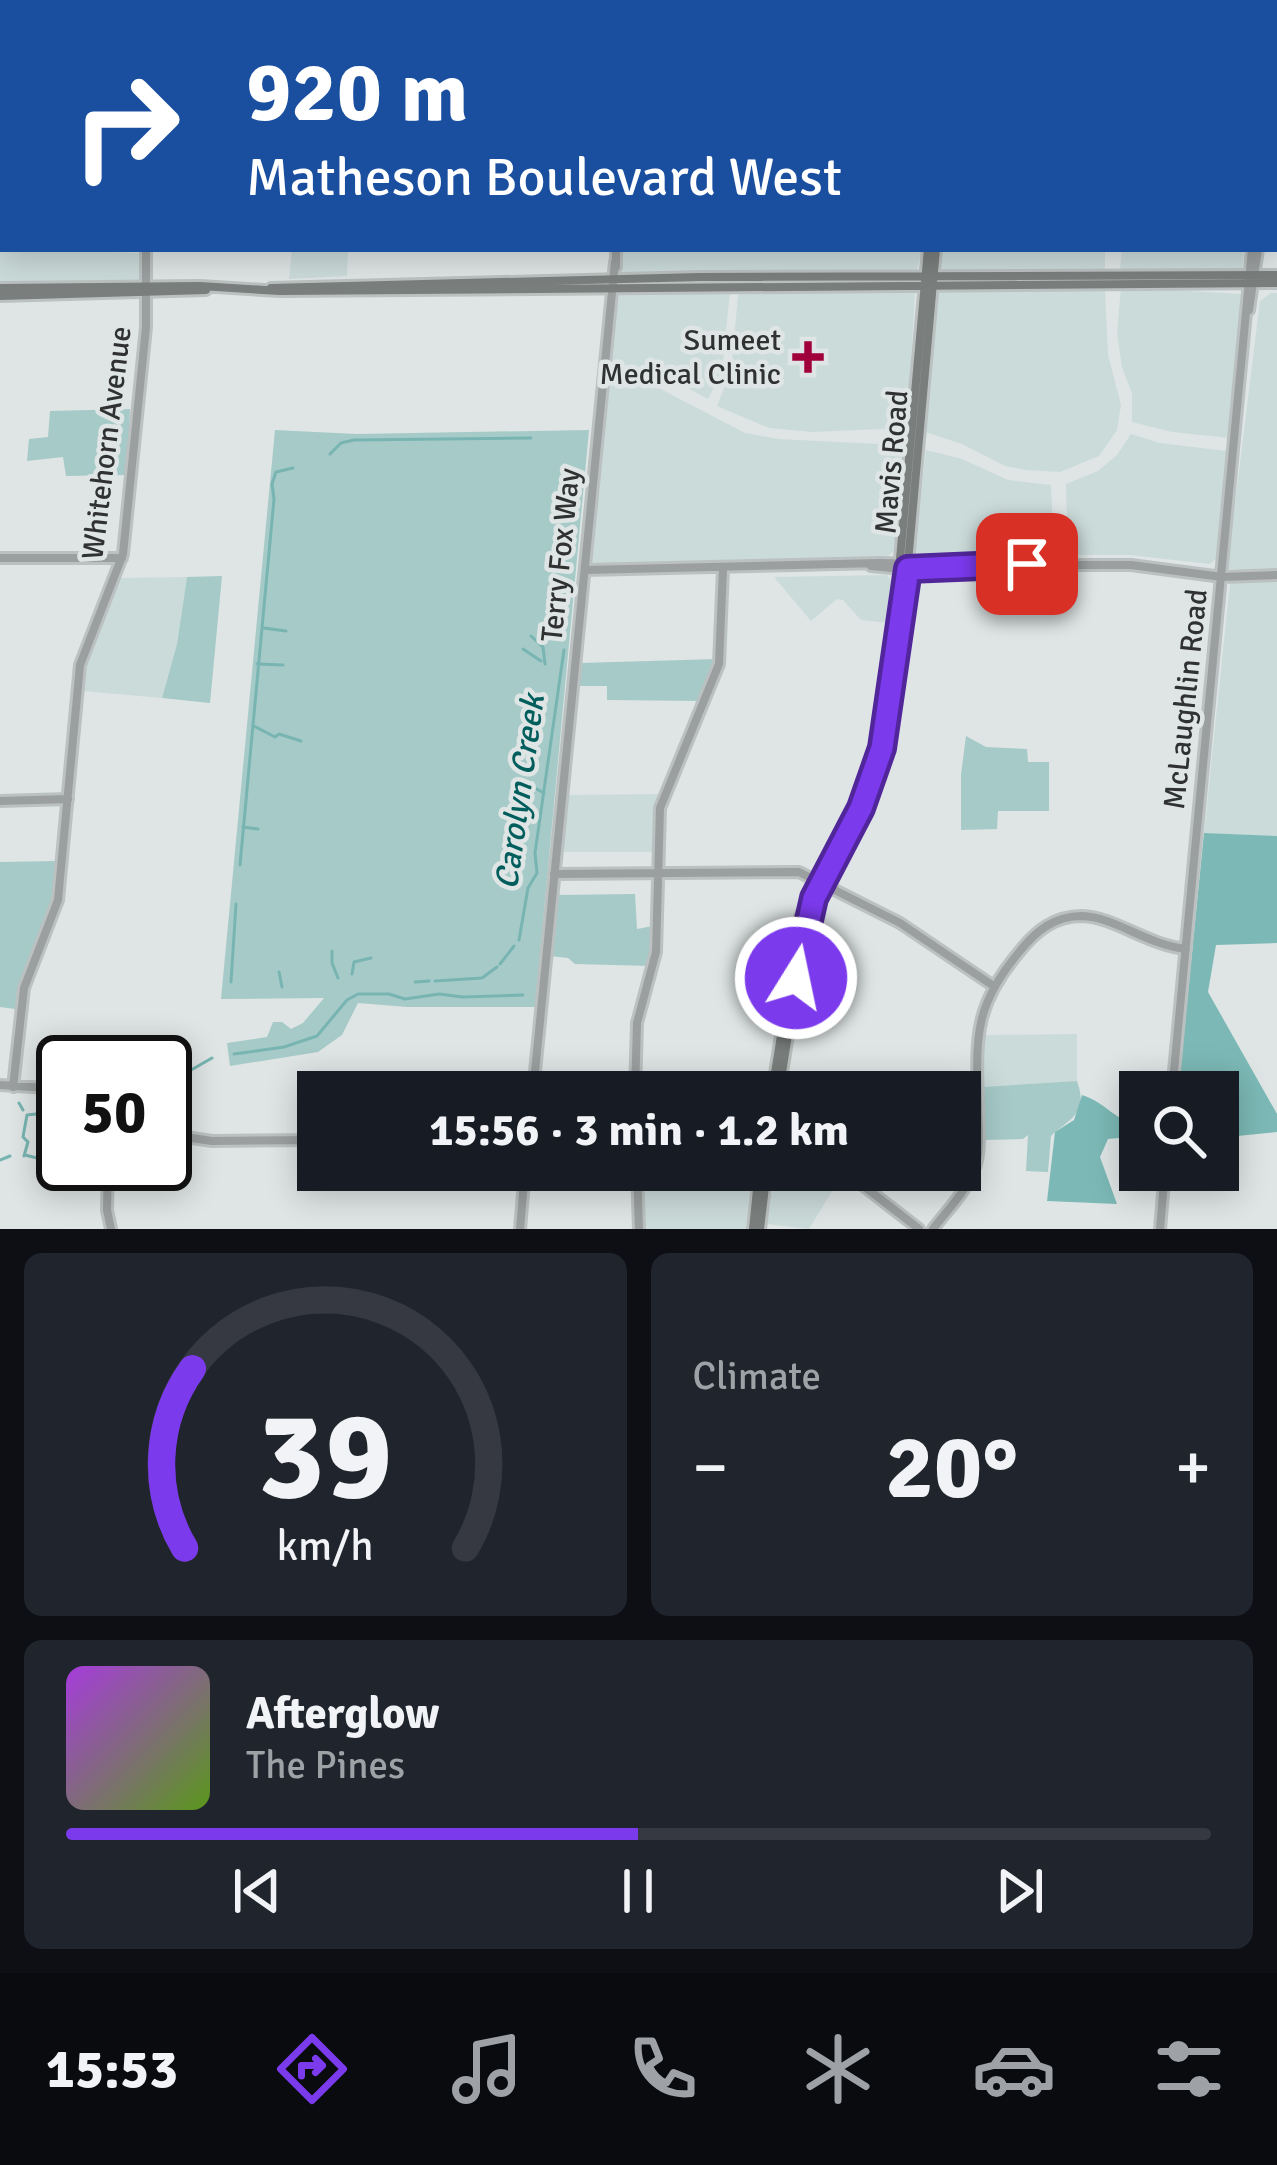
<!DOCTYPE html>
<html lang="en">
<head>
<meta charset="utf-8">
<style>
  :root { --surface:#171b24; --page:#20242c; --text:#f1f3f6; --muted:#9ea1a6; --line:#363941; --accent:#7c3aed }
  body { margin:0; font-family:Signika,sans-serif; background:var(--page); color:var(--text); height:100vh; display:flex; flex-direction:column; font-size:45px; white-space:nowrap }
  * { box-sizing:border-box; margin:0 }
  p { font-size:39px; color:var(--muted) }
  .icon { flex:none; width:66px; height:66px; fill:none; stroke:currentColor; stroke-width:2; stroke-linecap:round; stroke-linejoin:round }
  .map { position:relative; height:1229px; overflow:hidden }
  .panel { display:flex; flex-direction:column; gap:24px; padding:24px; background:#0d0f14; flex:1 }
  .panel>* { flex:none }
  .hud { position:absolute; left:0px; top:0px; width:1278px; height:252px; box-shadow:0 6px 30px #0003; background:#1a4fa0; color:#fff; overflow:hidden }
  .buttons { position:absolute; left:1119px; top:1071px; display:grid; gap:24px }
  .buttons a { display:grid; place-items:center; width:120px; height:120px; border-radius:0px; background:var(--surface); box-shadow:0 6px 30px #0003; font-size:60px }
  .speed { position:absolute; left:36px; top:1035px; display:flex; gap:24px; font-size:60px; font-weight:700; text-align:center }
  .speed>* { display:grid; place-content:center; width:156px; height:156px; border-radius:50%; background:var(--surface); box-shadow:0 6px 30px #0003; line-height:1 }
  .speed .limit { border:6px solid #111; border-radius:18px; background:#fff; color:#111 }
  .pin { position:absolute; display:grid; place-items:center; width:102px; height:102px; color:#fff; margin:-51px; border-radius:24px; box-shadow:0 6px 18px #0006 }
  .me { position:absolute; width:132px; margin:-66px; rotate:10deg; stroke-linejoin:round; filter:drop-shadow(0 0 9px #0008) }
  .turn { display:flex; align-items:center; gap:42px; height:252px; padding:0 48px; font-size:54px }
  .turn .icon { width:156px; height:156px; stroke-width:2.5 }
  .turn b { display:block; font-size:84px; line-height:102px }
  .big { font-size:90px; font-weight:800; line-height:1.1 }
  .panel .tile { flex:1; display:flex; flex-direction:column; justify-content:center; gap:18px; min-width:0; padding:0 42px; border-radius:18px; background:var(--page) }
  .panel .dial { align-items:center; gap:0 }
  .dial svg { height:312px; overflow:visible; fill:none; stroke:var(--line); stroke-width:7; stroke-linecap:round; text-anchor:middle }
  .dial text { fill:var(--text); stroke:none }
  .song { display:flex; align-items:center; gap:36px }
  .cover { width:144px; height:144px; border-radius:18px; background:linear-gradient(135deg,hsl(280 70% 55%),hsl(90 70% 35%)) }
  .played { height:12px; border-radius:6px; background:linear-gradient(90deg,var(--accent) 50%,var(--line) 50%) }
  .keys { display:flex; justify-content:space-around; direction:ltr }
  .heat { display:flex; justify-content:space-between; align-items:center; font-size:66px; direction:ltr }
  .panel .tiles { flex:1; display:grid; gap:24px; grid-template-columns:1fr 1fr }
  .tile:last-child { grid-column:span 2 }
  .trip { position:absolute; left:297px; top:1071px; width:684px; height:120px; border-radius:0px; background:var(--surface); box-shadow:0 6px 30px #0003; font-weight:800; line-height:120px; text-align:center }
  .tabs { display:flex; height:192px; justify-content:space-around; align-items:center; background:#090b0e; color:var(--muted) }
  .tabs .icon { width:84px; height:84px }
  .tabs .on { color:var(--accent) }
  .tabs b { font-size:54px; color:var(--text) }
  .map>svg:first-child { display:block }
  .built { fill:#cbdbda }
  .green { fill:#a6cac8 }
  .forest { fill:#7cb9b6 }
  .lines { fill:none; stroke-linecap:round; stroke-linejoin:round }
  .stream { stroke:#78b5b2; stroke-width:3 }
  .tertiary-casing { stroke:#bbc1c0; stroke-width:14 }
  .secondary-casing { stroke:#bbc1c0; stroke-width:14 }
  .tertiary { stroke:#9c9f9f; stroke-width:8 }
  .secondary { stroke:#7a7e7d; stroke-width:8 }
  .route-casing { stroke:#51269a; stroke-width:30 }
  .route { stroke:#7c3aed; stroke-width:21 }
  .poi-dot { fill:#a1013a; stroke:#dee5e4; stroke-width:4.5 }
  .labels { text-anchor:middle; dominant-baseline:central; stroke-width:9; stroke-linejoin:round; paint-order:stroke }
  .poi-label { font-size:30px; fill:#303232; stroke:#dee5e4; text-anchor:end }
  .street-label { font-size:30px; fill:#303232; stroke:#dee5e4 }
  .water-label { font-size:33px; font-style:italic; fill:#015e5c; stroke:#dee5e4 }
</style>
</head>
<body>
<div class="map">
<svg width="1277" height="1229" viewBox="0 0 1277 1229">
  <rect width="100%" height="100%" fill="#dee5e4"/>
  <path class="built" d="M0 184 3 249 145 253V285L0 286Z
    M292 249H348L347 276 289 279Z
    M621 249H922L916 274 745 272 686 276 622 274Z
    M939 249H1105V274L943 273 938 260Z
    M1122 249H1244L1242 271 1120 269Z
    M1121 287 1241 294 1230 438 1172 432 1132 422V394L1122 367 1117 333Z
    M1101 288 1105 290 1108 355 1121 405 1117 430 1099 456 1060 472 1026 470 1005 466 962 444 925 432 939 289Z
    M743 289 915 293 907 428 812 432 769 428 717 406 731 371 738 296Z
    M620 291 730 292 722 371 708 399 654 370 610 363 608 358Z
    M1271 293H1277V570L1227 569 1260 301Z
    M610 377 649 383 745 433 778 439 898 445 903 452 895 550 887 557 592 564Z
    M1131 434 1160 443 1226 451 1216 559 1210 564 1130 555H1068L1066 484 1098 471 1117 455Z
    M926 450 962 459 1008 480 1051 485 1054 555 917 557 914 553Z
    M887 575 892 581 889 623 861 620 843 600 837 599 811 621 774 577Z
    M187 577 177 644 162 698 83 691 86 664 120 578Z
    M1277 582V836L1204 833 1230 583Z
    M660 794 652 852H563L568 795Z
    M1077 1034V1081L982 1087 983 1035Z
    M643 1170H751L746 1229H645Z
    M775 1170H827L840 1178 809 1229 767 1224Z"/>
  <path class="green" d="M130 409 127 475 66 476 63 457 27 461 29 439 48 437 50 411Z
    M275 430 356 434 589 430 535 1007H407L358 1003 342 1035 318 1052 230 1066 227 1043 267 1037 273 1022H282L291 1029 303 1023 324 998 221 999Z
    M222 576 210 703 162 698 177 644 187 577Z
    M718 659 703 701 607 700V686H579L581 663Z
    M966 736 986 747 1027 749 1028 762H1049V811H998L997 829 961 830V775Z
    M57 861 50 911 20 982 15 1009 0 1007V862Z
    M635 894 637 929 653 926 651 966 575 964 568 958 550 956 558 895Z
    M1077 1081C1089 1114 1069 1119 1051 1136L1048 1172 1026 1171 1028 1135 1023 1139 983 1140 982 1087Z"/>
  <path class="forest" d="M1204 833 1277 836V943L1216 945 1208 992 1277 1114V1132L1218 1138V1092H1178Z
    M1082 1095C1105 1102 1117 1122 1140 1126V1136L1108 1139 1100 1157 1117 1204 1047 1201 1055 1132 1074 1120Z"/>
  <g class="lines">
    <path class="stream" d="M330 454 341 443 354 440 531 438
      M264 628 286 631
      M531 636 543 647 545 664
      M523 649 541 661
      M257 664 283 665
      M254 726 275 737 279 734 301 741
      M531 786 544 793
      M516 787H527
      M243 827 258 829
      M240 865 274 499 272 484 276 472 293 468
      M519 940 528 888 537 873 535 853 564 650
      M332 951V963L338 978
      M500 964 514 946
      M279 972 282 987
      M352 974 354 962 371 958
      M435 981 482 978 497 967
      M231 982 236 904
      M415 982 429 981
      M234 1054 284 1047 317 1036 347 1000 358 994H389L405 999 439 994 463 997 523 995
      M165 1085 212 1058
      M19 1103 23 1110
      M25 1155 45 1160 63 1157
      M24 1156 28 1142 23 1137 27 1115 63 1111
      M0 1160 10 1156"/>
    <defs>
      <path id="tertiary" d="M428 3 430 0
        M639 3V0
        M1275 40 1277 19
        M0 127H3
        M616 267V249
        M1249 310 1258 249
        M0 558H122
        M871 566 913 570 999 565H1131L1222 577 1277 575
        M585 570 879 563 977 565
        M0 801 68 799
        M554 874 799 872 900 923 992 985
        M0 1085 63 1089
        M13 1087 24 988 58 900 80 665 123 554 146 327V249
        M533 1092 615 262
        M635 1092 637 1023 656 952 660 808 719 664 723 569
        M1172 1092 1252 249
        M165 1134 212 1141 318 1140
        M108 1164 107 1210 111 1229
        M637 1170 639 1229
        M843 1170 919 1229
        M520 1229 525 1170
        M933 1229C949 1208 971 1187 977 1160 981 1142 978 1122 978 1105 976 1036 974 1005 1020 951 1036 931 1054 916 1082 916 1115 917 1147 945 1186 949
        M1160 1229 1165 1170"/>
      <path id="secondary" d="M953 3V0
        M960 3V0
        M0 288 200 286 280 291 1277 283
        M271 288 700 277 1277 275
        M0 296 206 290
        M772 1092 800 917 855 803 875 748 894 625 928 249
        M779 1092 806 920 861 808 882 748 905 596 936 249
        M753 1229 759 1170
        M760 1229 767 1170"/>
    </defs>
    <use href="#tertiary" class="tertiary-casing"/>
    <use href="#secondary" class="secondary-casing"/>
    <use href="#tertiary" class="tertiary"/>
    <use href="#secondary" class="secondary"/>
  </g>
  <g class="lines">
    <defs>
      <path id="route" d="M796 978 814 898 861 808 882 748 908 569 1027 564"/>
    </defs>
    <use href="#route" class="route-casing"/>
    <use href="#route" class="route"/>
  </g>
  <path class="poi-dot" d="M802 339h12v12h12v12h-12v12h-12v-12h-12v-12h12z"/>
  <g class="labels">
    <g class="poi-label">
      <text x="781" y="340">Sumeet<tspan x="781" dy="34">Medical Clinic</tspan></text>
    </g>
    <g class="street-label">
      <text transform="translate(107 443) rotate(-83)">Whitehorn Avenue</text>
      <text transform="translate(892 462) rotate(-85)">Mavis Road</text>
      <text transform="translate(561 555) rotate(-84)">Terry Fox Way</text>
      <text transform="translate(1186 699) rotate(-84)">McLaughlin Road</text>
    </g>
    <g class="water-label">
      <text transform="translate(520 792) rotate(-82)">Carolyn Creek</text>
    </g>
  </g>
</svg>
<div class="buttons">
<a><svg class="icon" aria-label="search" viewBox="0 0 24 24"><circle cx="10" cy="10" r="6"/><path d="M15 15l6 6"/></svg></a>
</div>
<div class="speed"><div class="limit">50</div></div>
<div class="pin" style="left:1027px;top:564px;background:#d93025"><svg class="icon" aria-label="arrive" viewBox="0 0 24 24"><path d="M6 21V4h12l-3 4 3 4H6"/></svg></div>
<svg class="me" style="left:796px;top:978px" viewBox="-20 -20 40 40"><circle r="17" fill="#7c3aed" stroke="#fff" stroke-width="3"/><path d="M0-11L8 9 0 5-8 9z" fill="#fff"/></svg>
<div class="trip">15:56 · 3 min · 1.2 km</div>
<div class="hud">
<div class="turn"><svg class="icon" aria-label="right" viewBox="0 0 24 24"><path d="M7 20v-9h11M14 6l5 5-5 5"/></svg><div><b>920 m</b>Matheson Boulevard West</div></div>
</div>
</div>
<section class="panel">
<div class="tiles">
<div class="tile dial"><svg viewBox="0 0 100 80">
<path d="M14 69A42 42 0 1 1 86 69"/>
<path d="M14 69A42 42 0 0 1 16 23" stroke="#7c3aed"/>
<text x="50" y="56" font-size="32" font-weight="700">39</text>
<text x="50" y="72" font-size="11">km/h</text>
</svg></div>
<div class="tile"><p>Climate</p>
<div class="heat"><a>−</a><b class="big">20°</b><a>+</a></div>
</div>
<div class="tile">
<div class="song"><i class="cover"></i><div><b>Afterglow</b><p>The Pines</p></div></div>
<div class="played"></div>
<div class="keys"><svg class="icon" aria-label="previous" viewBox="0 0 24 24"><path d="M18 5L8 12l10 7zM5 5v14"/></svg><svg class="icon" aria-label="pause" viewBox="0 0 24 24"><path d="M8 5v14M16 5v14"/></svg><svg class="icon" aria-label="next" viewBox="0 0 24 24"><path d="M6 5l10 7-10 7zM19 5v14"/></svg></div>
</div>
</div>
</section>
<nav class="tabs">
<b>15:53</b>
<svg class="icon on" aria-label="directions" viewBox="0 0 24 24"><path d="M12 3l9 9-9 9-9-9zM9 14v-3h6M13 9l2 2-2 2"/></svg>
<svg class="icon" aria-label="music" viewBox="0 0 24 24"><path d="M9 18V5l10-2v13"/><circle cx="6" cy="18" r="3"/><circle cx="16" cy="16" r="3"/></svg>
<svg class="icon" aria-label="phone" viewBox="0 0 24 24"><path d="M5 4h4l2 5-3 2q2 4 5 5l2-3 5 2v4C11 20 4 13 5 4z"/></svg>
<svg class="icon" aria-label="climate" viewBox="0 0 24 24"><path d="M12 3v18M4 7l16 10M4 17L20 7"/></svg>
<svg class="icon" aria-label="car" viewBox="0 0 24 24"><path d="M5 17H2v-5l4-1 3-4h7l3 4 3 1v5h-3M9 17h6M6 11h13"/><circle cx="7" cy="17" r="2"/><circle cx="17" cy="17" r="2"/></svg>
<svg class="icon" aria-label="filters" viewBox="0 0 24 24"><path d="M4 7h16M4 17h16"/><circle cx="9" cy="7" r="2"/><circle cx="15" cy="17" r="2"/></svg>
</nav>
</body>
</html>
